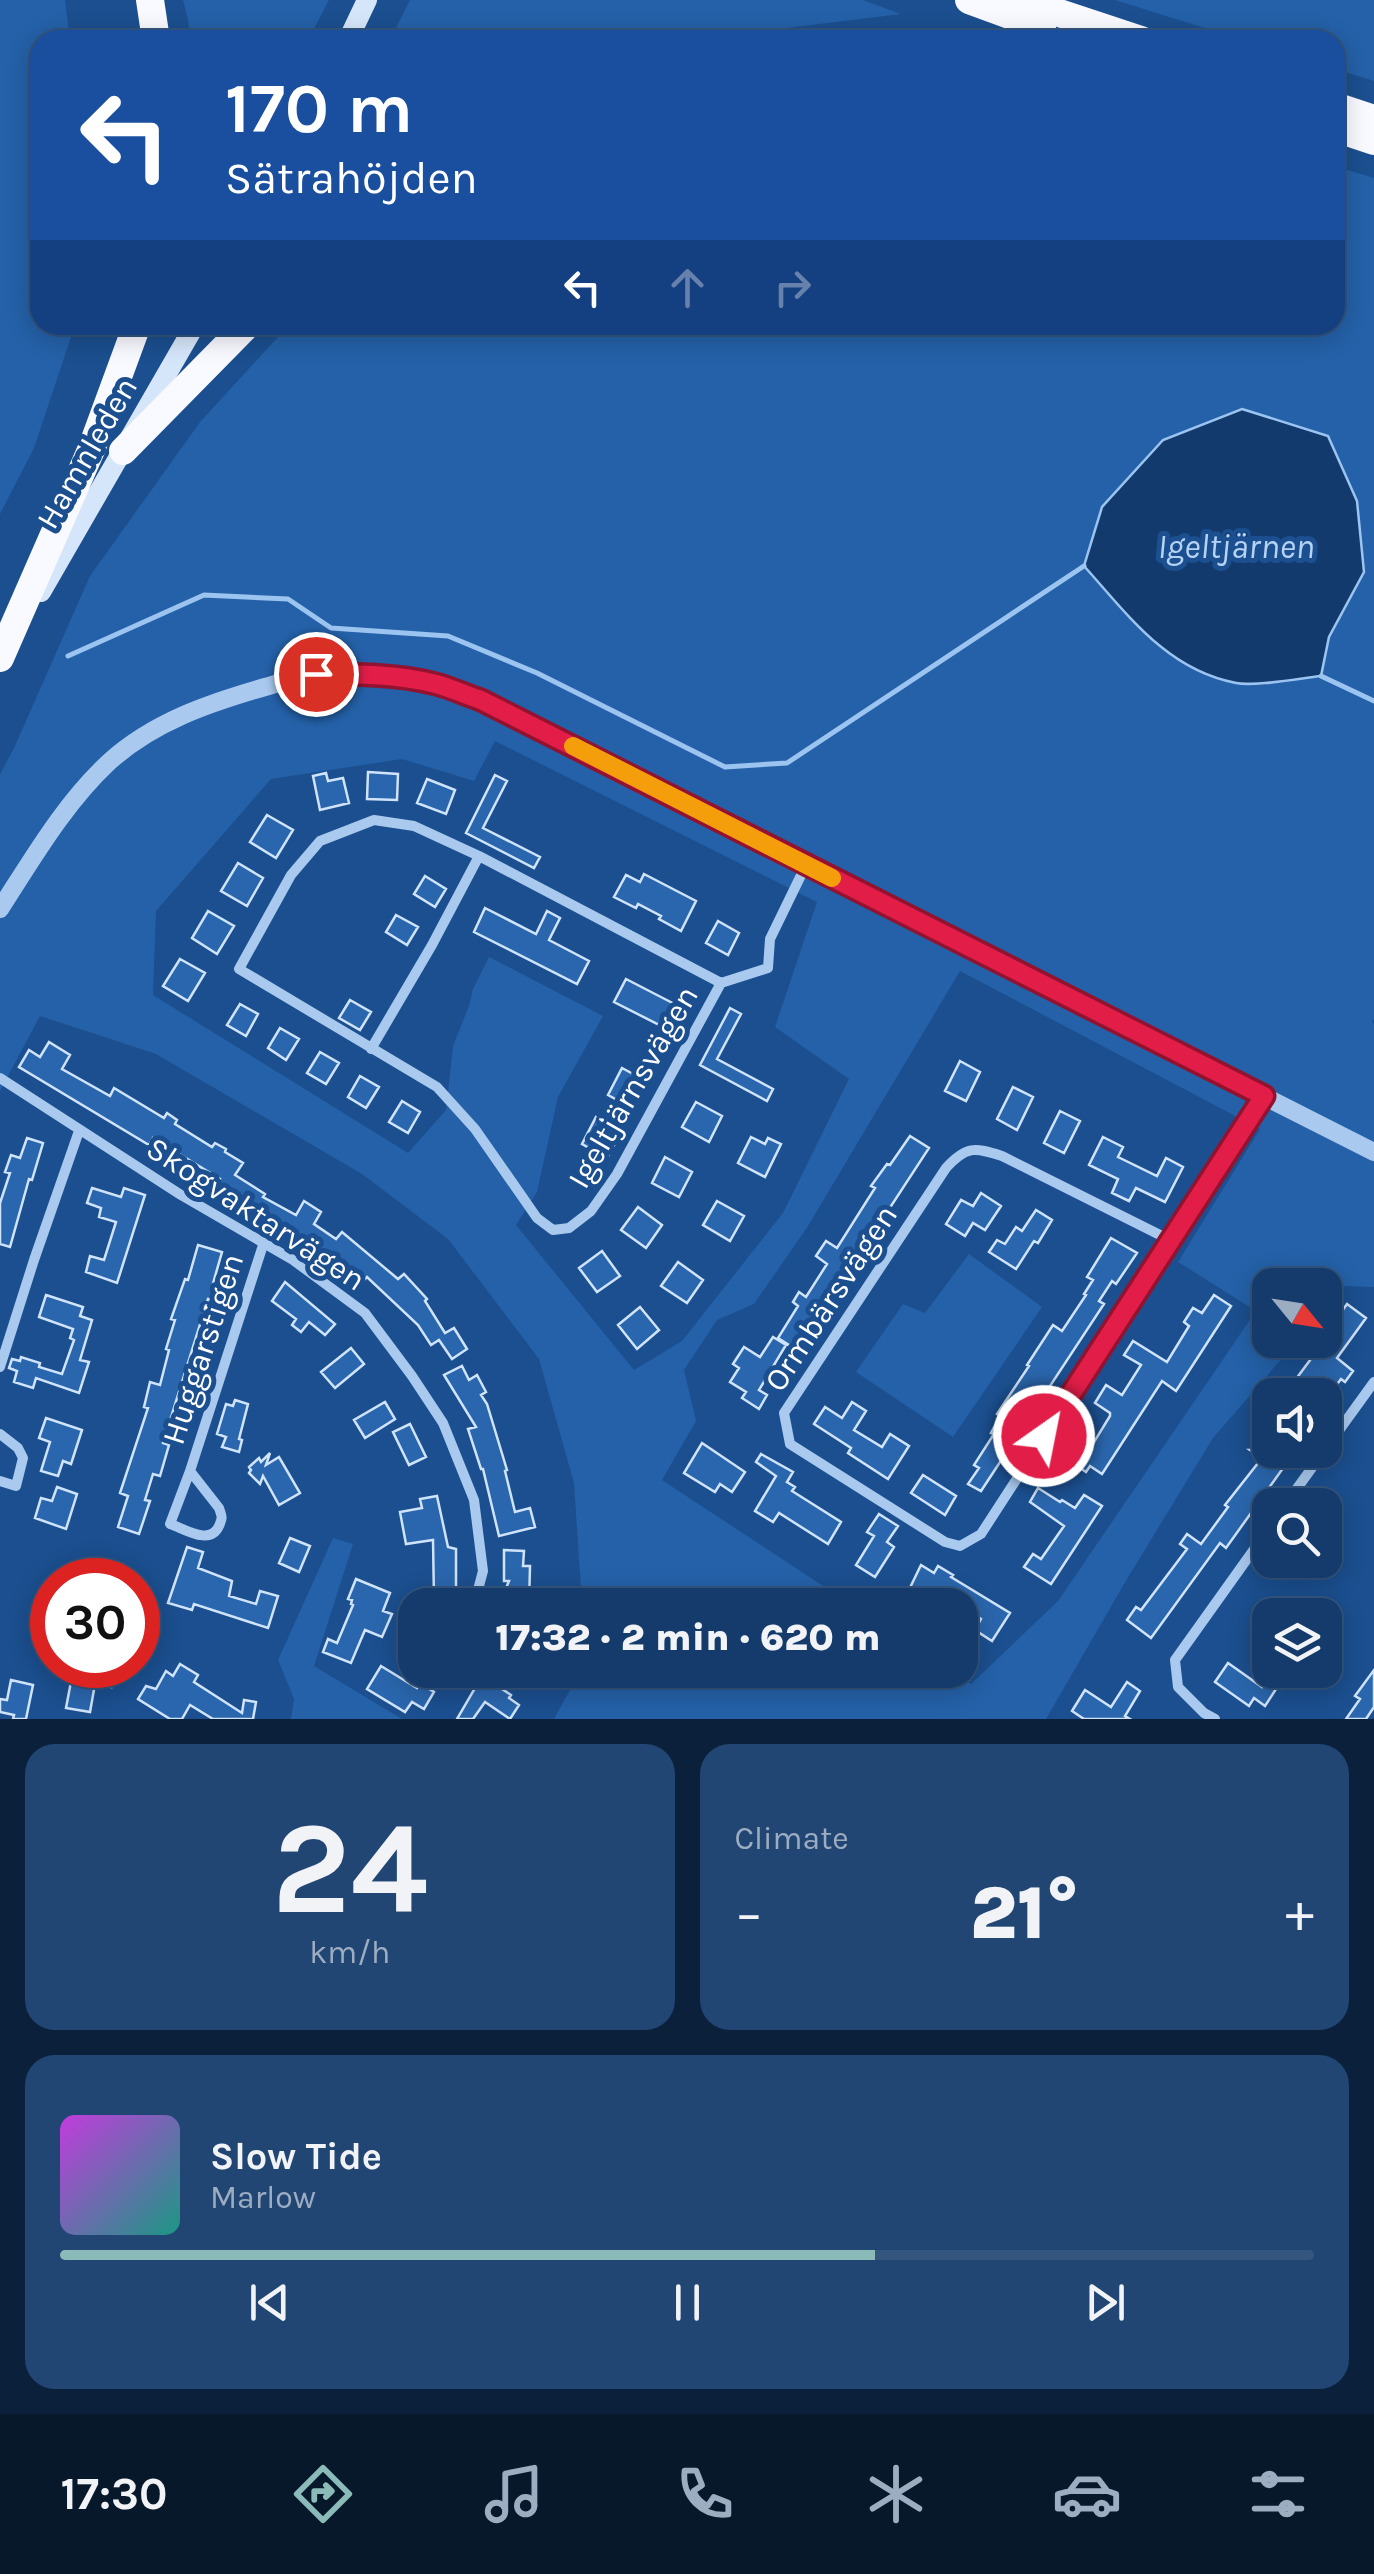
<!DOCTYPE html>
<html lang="en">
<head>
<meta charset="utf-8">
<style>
  :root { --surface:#143b6b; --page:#214673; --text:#f1f3f6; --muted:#9dadc1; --line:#33557e; --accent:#8bbbb9 }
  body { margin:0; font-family:Karla,sans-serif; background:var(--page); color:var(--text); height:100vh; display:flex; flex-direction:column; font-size:38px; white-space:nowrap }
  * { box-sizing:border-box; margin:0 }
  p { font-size:32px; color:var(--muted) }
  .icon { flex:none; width:55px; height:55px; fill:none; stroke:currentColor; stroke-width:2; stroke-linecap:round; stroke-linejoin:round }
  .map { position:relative; height:1719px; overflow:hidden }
  .sheet { display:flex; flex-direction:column; gap:25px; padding:25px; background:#0b203b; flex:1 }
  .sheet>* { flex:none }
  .top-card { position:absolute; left:30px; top:30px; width:1315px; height:305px; border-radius:30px; box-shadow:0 5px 25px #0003,0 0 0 2px var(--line); background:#1a4fa0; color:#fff; overflow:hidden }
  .needle { width:65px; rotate:120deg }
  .controls { position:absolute; left:1252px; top:1268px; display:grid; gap:20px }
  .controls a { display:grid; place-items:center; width:90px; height:90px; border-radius:20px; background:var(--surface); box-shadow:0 5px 25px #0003,0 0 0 2px var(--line); font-size:50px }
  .speed { position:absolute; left:30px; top:1558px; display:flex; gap:20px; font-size:50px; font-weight:700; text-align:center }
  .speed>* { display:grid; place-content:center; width:130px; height:130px; border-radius:50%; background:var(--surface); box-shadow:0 5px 25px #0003,0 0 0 2px var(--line); line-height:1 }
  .speed .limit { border:15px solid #d22; background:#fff; color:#111 }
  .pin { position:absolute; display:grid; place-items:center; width:85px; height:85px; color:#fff; margin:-42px; border:5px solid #fff; border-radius:50%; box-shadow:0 2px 10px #0007 }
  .me { position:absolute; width:110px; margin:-55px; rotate:33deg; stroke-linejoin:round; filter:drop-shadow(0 0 8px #0008) }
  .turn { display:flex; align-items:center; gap:35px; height:210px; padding:0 30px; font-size:45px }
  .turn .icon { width:130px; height:130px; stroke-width:2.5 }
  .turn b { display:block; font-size:70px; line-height:85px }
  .lanes { display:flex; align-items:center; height:95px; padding:0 30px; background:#0003; justify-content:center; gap:50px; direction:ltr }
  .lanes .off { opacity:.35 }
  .big { font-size:75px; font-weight:800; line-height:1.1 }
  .sheet .card { flex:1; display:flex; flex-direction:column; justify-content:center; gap:15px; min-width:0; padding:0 35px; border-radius:30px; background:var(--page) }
  .sheet .dial { align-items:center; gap:0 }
  .dial b { font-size:130px; line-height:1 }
  .song { display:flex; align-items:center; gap:30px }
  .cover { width:120px; height:120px; border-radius:15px; background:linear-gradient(135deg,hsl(290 70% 55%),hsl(170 70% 35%)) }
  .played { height:10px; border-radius:5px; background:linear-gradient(90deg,var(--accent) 65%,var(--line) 65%) }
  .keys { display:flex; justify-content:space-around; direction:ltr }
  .heat { display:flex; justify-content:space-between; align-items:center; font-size:55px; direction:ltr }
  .sheet .tiles { flex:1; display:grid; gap:25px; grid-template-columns:1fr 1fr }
  .card:last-child { grid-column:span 2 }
  .trip { position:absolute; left:398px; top:1588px; width:580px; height:100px; border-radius:30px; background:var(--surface); box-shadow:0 5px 25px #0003,0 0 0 2px var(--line); font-weight:800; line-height:100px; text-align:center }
  .tab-bar { display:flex; height:160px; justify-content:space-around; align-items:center; background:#08182b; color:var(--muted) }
  .tab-bar .icon { width:70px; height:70px }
  .tab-bar .current { color:var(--accent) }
  .tab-bar b { font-size:45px; color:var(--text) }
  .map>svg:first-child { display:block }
  .green { fill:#2461a8; fill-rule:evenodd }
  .water { fill:#123a6d; stroke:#9cc4f0; stroke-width:2.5 }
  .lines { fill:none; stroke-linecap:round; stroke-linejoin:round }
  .stream { stroke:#9cc4f0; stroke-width:5 }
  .building { fill:#2a66ad; stroke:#cfe3fa; stroke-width:2.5 }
  .minor { stroke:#a9c9ee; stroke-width:10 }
  .tertiary { stroke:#a9c9ee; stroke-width:18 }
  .secondary { stroke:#d6e6fa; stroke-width:20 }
  .trunk { stroke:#f8faff; stroke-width:28 }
  .route-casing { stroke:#92132f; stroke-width:25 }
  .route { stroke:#e11d48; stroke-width:18 }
  .slow { stroke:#f59e0b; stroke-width:18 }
  .labels { text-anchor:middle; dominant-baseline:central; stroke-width:10; stroke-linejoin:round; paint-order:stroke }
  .street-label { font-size:32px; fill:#fff; stroke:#1b4f8f }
  .water-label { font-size:35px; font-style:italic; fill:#b5d3f5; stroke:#1b4f8f }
</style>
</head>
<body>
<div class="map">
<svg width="1374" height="1719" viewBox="0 0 1374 1719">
  <rect width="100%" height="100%" fill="#1b4f8f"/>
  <path class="green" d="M0 0H65L70 40H40V325H75L34 448 0 514Z
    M183 0H329L308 40H190L188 19Z
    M410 0H863L901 14 737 34 709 40H390Z
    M1115 0H1374V81L1335 69V40H1243Z
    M1335 166 1374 178V1019L1372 1022 1374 1024V1287L1345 1286 1325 1309V1285H1270V1340H1298L1213 1438 1127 1579 1046 1719H554L581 1670H949L971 1684 1058 1601 1256 1311 1178 1262 1260 1129 960 971 808 1226 754 1304 717 1320 684 1370 696 1421 662 1480 852 1605H582L574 1483 539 1359 448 1239 362 1174 156 1054 40 1016 0 1091V774L14 748 90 576 200 422 279 336 292 325H1335ZM1357 501 1364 571 1329 637ZM495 741 817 902 775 1027 849 1079 783 1213 682 1341 634 1370 516 1225 537 1192 558 1097 603 1016 489 957 473 989 469 1006 453 1046 446 1110 408 1153 153 995 156 911 271 779 402 759 474 781Z
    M969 1254 1042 1307 953 1437 856 1372 903 1304 925 1313Z
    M333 1538 353 1544 314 1666 402 1719H291L294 1699 278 1660Z"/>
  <path class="water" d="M1242 409 1328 436 1357 501 1364 572 1329 637 1321 676C1301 678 1254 687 1236 683 1167 670 1128 615 1084 566L1102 507 1163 440Z"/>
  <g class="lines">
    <path class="stream" d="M68 656 204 595 288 599 331 628 448 636 537 673 725 767 787 763 1084 566
      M1321 676 1374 701"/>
  </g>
  <path class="building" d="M368 772 398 774 397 800 367 799Z
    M326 773 328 781 343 778 349 803 320 810 313 776Z
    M495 775 507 781 483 828 540 857 534 868 466 833Z
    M427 779 455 790 446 814 417 803Z
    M267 815 293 830 276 858 250 842Z
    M238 863 263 878 247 906 221 891Z
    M644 874 696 901 681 931 659 919 661 916 638 904 636 908 614 897 626 875 640 882Z
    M425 876 446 889 435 907 414 894Z
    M485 908 536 934 547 911 560 918 549 940 589 961 577 984 474 932Z
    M208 911 234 926 217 954 192 938Z
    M396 915 418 927 407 945 386 932Z
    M718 921 739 933 728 955 706 943Z
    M180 959 205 973 188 1001 163 986Z
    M626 979 688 1011 677 1034 614 1002Z
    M350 1000 371 1012 360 1030 339 1018Z
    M240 1004 258 1014 246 1036 227 1025Z
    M730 1008 741 1014 717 1059 773 1089 767 1101 700 1065Z
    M280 1028 299 1039 286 1060 268 1048Z
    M49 1042 70 1055 62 1069 110 1096 114 1088 164 1118 167 1113 177 1120 175 1124 212 1147 215 1143 226 1149 225 1152 243 1163 235 1175 265 1194 263 1197 296 1215 304 1201 321 1212 314 1224 336 1239 342 1232 398 1279 404 1274 427 1299 425 1301 445 1333 454 1328 467 1349 452 1359 439 1340 431 1345 418 1325 367 1277 361 1283 341 1266 339 1268 309 1245 269 1221 272 1216 248 1201 246 1204 216 1186 220 1179 153 1138 149 1145 19 1067 29 1050 40 1057Z
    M320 1052 339 1063 326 1084 307 1073Z
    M960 1061 980 1072 966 1101 945 1091Z
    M622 1068 648 1082 634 1109 608 1095Z
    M360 1076 379 1087 366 1108 348 1097Z
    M1013 1087 1033 1097 1017 1130 997 1119Z
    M402 1101 420 1112 408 1133 389 1122Z
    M696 1102 722 1116 709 1142 682 1127Z
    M1060 1111 1080 1121 1064 1153 1044 1143Z
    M596 1117 622 1131 607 1158 582 1144Z
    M910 1136 929 1148 797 1350 778 1338 798 1306 793 1302 799 1292 806 1297 827 1264 816 1256 826 1241 837 1248 875 1188 871 1186 887 1164 890 1165Z
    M751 1137 765 1144 768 1138 781 1144 765 1177 738 1163Z
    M1103 1137 1123 1147 1118 1157 1157 1176 1166 1158 1183 1167 1165 1202 1136 1188 1129 1201 1112 1193 1118 1179 1089 1165Z
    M27 1138 43 1143 32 1180 29 1179 10 1247 0 1244V1203L10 1173 5 1172 11 1155 20 1158Z
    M665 1157 692 1172 679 1197 652 1183Z
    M92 1188 121 1197 124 1188 145 1195 117 1283 86 1272 90 1256 104 1260 116 1222 99 1217 101 1208 87 1203Z
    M981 1193 1001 1206 985 1230 973 1223 965 1236 946 1224 961 1200 973 1206Z
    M717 1201 744 1216 730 1241 703 1225Z
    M638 1207 662 1225 646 1248 621 1230Z
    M1036 1210 1052 1220 1038 1243 1034 1241 1016 1269 989 1252 997 1240 1005 1244 1016 1227 1022 1231Z
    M1111 1238 1137 1253 1116 1284 1112 1281 1099 1301 1104 1304 981 1491 968 1484 979 1468 974 1465 994 1434 991 1433 1000 1416 997 1414 1029 1366 1027 1365 1053 1325 1062 1331 1086 1295 1084 1294 1093 1280 1087 1277Z
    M198 1245 222 1252 212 1287 217 1289 214 1300 208 1299 163 1443 169 1445 160 1476 153 1474 145 1500 150 1501 139 1534 118 1527 128 1496 120 1493 148 1408 144 1407 150 1382 160 1385 169 1350 166 1349 175 1320 171 1319 185 1279 188 1280Z
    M602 1251 620 1276 597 1292 579 1268Z
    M678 1262 703 1280 687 1303 661 1286Z
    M285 1282 335 1324 325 1335 309 1322 301 1332 292 1325 296 1319 272 1301Z
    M46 1295 83 1307 80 1316 92 1320 80 1360 89 1362 79 1393 36 1378 33 1388 14 1382 17 1371 9 1368 12 1359 20 1361 21 1357 40 1363 39 1367 62 1374 74 1340 70 1338 73 1329 39 1317Z
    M1214 1295 1231 1306 1176 1391 1162 1381 1102 1474 1090 1466 1086 1472 1067 1459 1075 1447 1088 1452 1110 1416V1413L1095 1403 1106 1385 1122 1395 1141 1365 1124 1355 1133 1341 1167 1362 1189 1326 1184 1322 1193 1308 1202 1313Z
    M1347 1304 1366 1318 1337 1358 1353 1371 1345 1382 1341 1379 1329 1395H1296L1301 1389 1293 1383 1325 1340V1335Z
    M640 1307 659 1330 637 1349 618 1325Z
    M773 1337 786 1345 759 1390 767 1395 759 1409 742 1398 746 1392 730 1382 739 1368 733 1364 744 1347 760 1357Z
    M351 1348 364 1364 335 1388 321 1372Z
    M462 1366 469 1380 477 1375 486 1392 481 1395 487 1404 507 1470 505 1471 515 1512 530 1508 535 1527 499 1536 483 1469H481L468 1429 476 1427 444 1375Z
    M235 1400 248 1404 239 1439 242 1440 239 1452 222 1447 226 1437 217 1434 226 1404 233 1406Z
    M385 1402 395 1419 365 1438 354 1420Z
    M852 1402 866 1411 854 1430 882 1447 890 1434 909 1446 888 1479 848 1453 851 1448 814 1424 825 1407 842 1418Z
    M46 1418 82 1430 71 1464 63 1461 58 1476 41 1471 50 1442 39 1438Z
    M410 1424 426 1457 409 1465 393 1432Z
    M702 1443 745 1472 732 1492 720 1484 715 1492 684 1473Z
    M1250 1450H1296L1226 1548 1220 1543 1151 1638 1127 1620 1136 1607 1141 1610 1187 1549 1180 1544 1187 1534 1201 1544 1228 1507 1225 1505 1262 1458Z
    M270 1453 266 1465 279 1457 300 1493 279 1505 263 1476 260 1484 249 1473 251 1470 249 1467 259 1458 261 1462Z
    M761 1454 793 1472 787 1482 795 1487 792 1491 841 1522 828 1544 779 1513 773 1522 755 1511 776 1476 756 1462Z
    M923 1475 956 1496 945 1515 911 1493Z
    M57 1487 77 1494 66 1529 35 1518 41 1498 52 1501Z
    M1038 1488 1060 1502 1062 1500 1075 1508 1084 1495 1102 1506 1051 1584 1024 1567 1033 1554 1041 1559 1064 1526 1030 1502Z
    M437 1496 448 1547 456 1549V1588H446V1598L434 1599 433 1540 406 1544 400 1512 422 1508 420 1499Z
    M879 1514 898 1526 887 1542 894 1547 875 1577 856 1565 874 1536 867 1532Z
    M290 1538 310 1546 299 1572 279 1563Z
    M187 1547 203 1552 198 1568 232 1581 229 1596 256 1604 260 1591 278 1596 268 1628 194 1604 192 1610 168 1603Z
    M504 1550 524 1551 523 1566H530L529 1605H499L509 1581H504Z
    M921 1565 934 1573 938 1566 953 1575 951 1577 1010 1613 992 1641 975 1630 981 1619 935 1591 927 1605H916L905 1598Z
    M356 1579 390 1593 383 1611 392 1614 382 1637 365 1630 351 1663 323 1652 328 1639 337 1643 353 1605 351 1604 352 1600 348 1599Z
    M1228 1663 1262 1687 1268 1679 1278 1686 1265 1706 1254 1698 1249 1706 1215 1682Z
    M180 1664 198 1675 194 1682 242 1713 244 1700 256 1702 253 1719H213L190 1705 182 1719H170L138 1699 146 1686 156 1689 166 1671 173 1676Z
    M97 1665H107L111 1687 95 1684 90 1712 66 1708 73 1671 95 1675Z
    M381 1666 417 1688 420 1683 434 1692 424 1709 412 1702 405 1712 367 1689Z
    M1374 1670V1707L1366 1719H1346L1360 1699 1355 1696Z
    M482 1676 511 1695 509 1698 519 1705 510 1719 485 1702 473 1719H457Z
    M11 1680 33 1685 26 1719H13L14 1715 0 1712V1699L7 1700Z
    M1127 1682 1140 1691 1125 1716 1130 1719H1084L1072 1711 1085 1690 1111 1707Z"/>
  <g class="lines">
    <path class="minor" d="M374 820 414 826 479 856 721 983 617 1174 591 1211 569 1228 553 1230 537 1218 475 1129 437 1087 239 969 291 875 320 841Z
      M721 983 768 968 770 939 806 865
      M371 1049 432 945 479 856
      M0 1078 181 1195 293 1260 365 1313 412 1376 443 1423 474 1500 483 1571 474 1605
      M1172 1241 1002 1156C974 1147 966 1146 946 1168L784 1413 790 1444 945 1542 960 1546 981 1534 1264 1097
      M0 1367 34 1260 79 1131
      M0 1434 18 1448 23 1458 16 1486 0 1481
      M190 1471 170 1524C185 1529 210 1546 219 1526 223 1517 222 1517 219 1508L190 1471 264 1242
      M1285 1505 1374 1382
      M415 1627C409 1637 409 1643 415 1653
      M444 1670 452 1674 454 1670
      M1215 1719 1204 1713 1178 1687 1175 1660 1270 1527"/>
    <path class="tertiary" d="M0 909C33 858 64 804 109 762 153 722 209 703 265 687 282 682 300 676 317 674 352 670 404 675 438 685 477 696 513 716 549 734L1374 1152"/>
    <path class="secondary" d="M348 40 367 0
      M41 592 195 325"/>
    <path class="trunk" d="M150 0 156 40
      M969 0 1042 27
      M1020 0 1141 40
      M1335 106 1374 119
      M1335 128 1374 141
      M123 451 247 325
      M0 658 91 450 137 325"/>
  </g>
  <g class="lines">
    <defs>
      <path id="route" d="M316 674C355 674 397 674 436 684 451 688 466 695 481 700L1264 1096 1044 1436"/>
    </defs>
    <use href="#route" class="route-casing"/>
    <use href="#route" class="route"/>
    <path class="slow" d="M573 746 832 878"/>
  </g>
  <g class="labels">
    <g class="street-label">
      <text transform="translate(87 453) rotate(-60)">Hamnleden</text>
      <text transform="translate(633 1087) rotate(-60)">Igeltjärnsvägen</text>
      <text transform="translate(256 1214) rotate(33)">Skogvaktarvägen</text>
      <text transform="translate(831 1298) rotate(-57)">Ormbärsvägen</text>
      <text transform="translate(203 1349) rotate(-72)">Huggarstigen</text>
    </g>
    <g class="water-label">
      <text x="1236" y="546">Igeltjärnen</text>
    </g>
  </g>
</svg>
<div class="controls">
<a><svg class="needle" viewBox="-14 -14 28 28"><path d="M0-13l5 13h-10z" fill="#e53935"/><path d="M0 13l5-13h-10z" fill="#9dadc1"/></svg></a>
<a><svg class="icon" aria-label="sound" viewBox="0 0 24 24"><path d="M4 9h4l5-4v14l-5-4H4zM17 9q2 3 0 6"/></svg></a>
<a><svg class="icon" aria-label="search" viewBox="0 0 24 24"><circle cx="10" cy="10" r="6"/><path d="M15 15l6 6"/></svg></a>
<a><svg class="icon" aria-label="layers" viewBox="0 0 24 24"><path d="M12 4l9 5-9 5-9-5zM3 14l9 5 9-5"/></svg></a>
</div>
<div class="speed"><div class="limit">30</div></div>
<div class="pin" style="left:316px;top:674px;background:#d93025"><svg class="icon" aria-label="arrive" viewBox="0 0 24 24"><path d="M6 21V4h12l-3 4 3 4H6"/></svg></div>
<svg class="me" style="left:1044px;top:1436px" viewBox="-20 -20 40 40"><circle r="17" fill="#e11d48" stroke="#fff" stroke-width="3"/><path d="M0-11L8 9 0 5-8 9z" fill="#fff"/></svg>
<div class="trip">17:32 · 2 min · 620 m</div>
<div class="top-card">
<div class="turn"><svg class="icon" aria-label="left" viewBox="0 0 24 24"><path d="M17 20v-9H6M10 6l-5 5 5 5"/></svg><div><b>170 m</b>Sätrahöjden</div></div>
<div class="lanes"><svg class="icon" aria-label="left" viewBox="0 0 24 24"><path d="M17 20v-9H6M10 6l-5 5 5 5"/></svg><svg class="icon off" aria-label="ahead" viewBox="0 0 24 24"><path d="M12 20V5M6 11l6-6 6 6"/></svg><svg class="icon off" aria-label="right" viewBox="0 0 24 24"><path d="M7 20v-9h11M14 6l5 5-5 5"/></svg></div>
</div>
</div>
<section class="sheet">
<div class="tiles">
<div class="card dial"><b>24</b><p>km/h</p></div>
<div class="card"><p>Climate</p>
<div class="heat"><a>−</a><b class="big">21°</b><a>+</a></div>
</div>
<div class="card">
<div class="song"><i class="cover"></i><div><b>Slow Tide</b><p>Marlow</p></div></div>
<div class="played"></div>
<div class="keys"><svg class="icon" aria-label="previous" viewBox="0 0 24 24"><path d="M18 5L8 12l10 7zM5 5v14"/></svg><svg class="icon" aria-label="pause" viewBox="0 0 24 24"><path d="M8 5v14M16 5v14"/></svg><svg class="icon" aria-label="next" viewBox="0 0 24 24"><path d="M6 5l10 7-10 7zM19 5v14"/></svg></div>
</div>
</div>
</section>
<nav class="tab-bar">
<b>17:30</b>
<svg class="icon current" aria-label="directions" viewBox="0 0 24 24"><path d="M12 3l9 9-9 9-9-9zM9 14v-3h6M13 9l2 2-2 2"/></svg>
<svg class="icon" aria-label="music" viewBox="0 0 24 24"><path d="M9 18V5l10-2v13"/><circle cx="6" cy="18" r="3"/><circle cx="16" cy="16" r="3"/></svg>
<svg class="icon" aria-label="phone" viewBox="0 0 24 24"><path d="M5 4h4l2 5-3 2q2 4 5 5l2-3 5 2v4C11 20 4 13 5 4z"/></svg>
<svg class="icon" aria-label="climate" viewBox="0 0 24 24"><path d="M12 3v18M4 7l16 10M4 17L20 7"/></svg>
<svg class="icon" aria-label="car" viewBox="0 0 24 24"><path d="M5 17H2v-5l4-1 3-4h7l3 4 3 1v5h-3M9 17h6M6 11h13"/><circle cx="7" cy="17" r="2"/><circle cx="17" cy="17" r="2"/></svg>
<svg class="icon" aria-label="filters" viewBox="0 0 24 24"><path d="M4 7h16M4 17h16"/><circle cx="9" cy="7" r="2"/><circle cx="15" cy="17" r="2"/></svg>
</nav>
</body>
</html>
